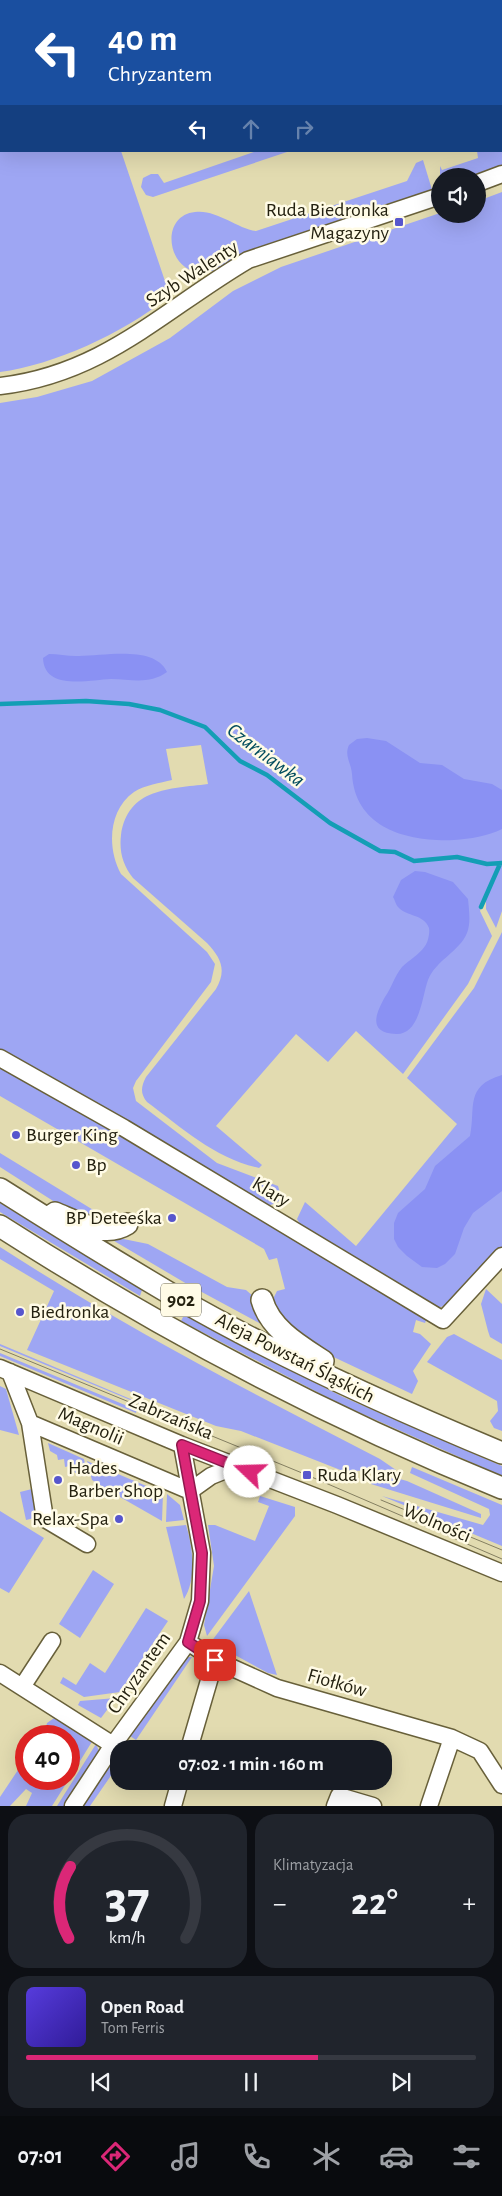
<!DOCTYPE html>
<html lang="pl">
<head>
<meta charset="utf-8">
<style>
  :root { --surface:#171b24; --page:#20242c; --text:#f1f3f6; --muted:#9ea1a6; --line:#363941; --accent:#db2777 }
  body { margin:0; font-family:"Alegreya Sans",sans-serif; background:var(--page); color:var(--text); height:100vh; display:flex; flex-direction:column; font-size:19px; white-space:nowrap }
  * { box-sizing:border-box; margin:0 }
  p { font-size:16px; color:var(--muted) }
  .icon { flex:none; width:28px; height:28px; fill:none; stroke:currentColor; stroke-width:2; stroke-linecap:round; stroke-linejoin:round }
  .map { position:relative; height:1806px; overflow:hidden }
  .drawer { display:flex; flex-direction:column; gap:8px; padding:8px; background:#0d0f14; flex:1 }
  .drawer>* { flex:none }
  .banner { position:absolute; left:0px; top:0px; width:502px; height:152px; box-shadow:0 5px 20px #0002; background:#1a4fa0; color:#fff; overflow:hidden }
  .buttons { position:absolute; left:431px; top:168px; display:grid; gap:10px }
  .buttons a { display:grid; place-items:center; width:55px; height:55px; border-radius:50%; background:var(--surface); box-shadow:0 5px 20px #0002; font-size:25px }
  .speed { position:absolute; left:15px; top:1725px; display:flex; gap:10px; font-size:25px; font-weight:700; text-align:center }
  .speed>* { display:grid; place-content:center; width:65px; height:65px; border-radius:50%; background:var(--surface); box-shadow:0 5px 20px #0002; line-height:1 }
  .speed .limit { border:8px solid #d22; background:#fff; color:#111 }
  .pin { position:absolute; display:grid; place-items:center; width:42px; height:42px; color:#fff; margin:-21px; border-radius:10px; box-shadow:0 2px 8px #0006 }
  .me { position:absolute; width:55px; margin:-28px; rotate:291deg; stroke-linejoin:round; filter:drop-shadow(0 0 4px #0008) }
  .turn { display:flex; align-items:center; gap:18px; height:105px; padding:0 25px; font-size:22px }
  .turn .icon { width:65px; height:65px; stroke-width:2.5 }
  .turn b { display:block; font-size:35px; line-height:42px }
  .lanes { display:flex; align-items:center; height:48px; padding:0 25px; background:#0003; justify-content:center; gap:25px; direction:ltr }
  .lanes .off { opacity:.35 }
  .big { font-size:38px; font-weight:700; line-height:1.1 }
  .drawer .widget { flex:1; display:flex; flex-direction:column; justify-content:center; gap:8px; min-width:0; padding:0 18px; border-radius:20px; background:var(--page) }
  .drawer .dial { align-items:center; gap:0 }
  .dial svg { height:130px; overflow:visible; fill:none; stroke:var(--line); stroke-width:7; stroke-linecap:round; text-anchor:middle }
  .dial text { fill:var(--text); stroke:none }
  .song { display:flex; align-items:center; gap:15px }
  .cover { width:60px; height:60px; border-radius:8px; background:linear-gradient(135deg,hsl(250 70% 55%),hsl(250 70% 35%)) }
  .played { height:5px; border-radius:2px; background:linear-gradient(90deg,var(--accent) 65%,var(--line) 65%) }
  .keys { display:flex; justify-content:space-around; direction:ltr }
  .heat { display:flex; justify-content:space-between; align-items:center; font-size:28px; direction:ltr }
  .drawer .tiles { flex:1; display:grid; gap:8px; grid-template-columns:1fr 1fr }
  .widget:last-child { grid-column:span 2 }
  .trip { position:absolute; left:110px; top:1740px; width:282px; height:50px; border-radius:20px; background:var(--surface); box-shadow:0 5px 20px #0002; font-weight:700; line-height:50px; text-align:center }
  .menu { display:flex; height:80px; justify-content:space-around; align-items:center; background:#090b0e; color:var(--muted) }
  .menu .icon { width:35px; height:35px }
  .menu .selected { color:var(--accent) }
  .menu b { font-size:22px; color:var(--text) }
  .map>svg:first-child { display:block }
  .green { fill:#9ea6f3 }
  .forest { fill:#8a91f3 }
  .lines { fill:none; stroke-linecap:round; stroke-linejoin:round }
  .stream { stroke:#139eb5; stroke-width:4.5 }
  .minor-casing { stroke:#68603a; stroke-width:19 }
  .major-casing { stroke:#68603a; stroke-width:24 }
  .minor { stroke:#fff; stroke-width:16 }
  .major { stroke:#fff; stroke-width:21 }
  .tram { stroke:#847f61; stroke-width:1 }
  .route-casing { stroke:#8e194d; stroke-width:12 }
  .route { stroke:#db2777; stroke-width:9 }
  .poi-dot { fill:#5756cd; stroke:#fffbe6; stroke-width:2 }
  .labels { text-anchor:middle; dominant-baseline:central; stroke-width:5; stroke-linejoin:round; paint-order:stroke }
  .shield { fill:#fffbe6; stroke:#666250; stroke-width:1 }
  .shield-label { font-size:19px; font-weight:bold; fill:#242110 }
  .poi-label { font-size:20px; fill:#242110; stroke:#fffbe6; text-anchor:start }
  .street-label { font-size:20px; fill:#242110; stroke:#fffbe6 }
  .water-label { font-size:21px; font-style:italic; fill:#034d5e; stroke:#fffbe6 }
</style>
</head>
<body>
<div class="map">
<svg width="502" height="1806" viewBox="0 0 502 1806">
  <rect width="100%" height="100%" fill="#e2dbb0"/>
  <path class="green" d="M0 0 182 1H1V151H121L167 287 166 299C123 333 54 365 0 372Z
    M502 131V165L473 176 440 177V166L442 170 478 158 477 151H501Z
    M257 151H290L153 197 146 195 141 187 143 178 151 174H158L164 183Z
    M423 160 433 193 237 257C228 262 217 271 207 272 168 278 157 216 195 212 216 209 236 228 256 231L407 181 416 163Z
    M502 192V911L496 928 486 909V896L480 911 492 936 468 984 403 1074 356 1031 328 1062 296 1034 216 1126 262 1165 259 1168C216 1159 182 1128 147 1102 140 1093 141 1087 146 1077L216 989C227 970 221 958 207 943L133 878C123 865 119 852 121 835 128 788 169 789 208 784L201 745 166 749 172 780C160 783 145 785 134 792 108 810 107 849 121 874L207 952 215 964 211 982 136 1081 133 1088 136 1101 217 1163 278 1186 281 1196 278 1202 268 1206 0 1050V403L37 397 92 381 170 338 233 291 281 267 440 213 478 214V201Z
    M502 932V1248L456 1300 449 1305 436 1308 300 1224 297 1219 305 1202 356 1246 457 1124 407 1078 474 988Z
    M0 1065 427 1318 425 1323 416 1320 413 1332 420 1334 431 1344 413 1371 418 1381 412 1394 306 1344 286 1326 272 1301 277 1291 285 1289 277 1258 269 1260 264 1249 0 1096Z
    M0 1153 113 1222 72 1213 0 1167Z
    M0 1203 142 1290 140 1296 0 1212Z
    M104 1235 148 1244 227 1287 246 1290 254 1297 276 1332 187 1284Z
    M0 1247C122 1326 250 1392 380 1459L396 1470 343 1471 241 1431 216 1426 27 1350 54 1291 0 1259Z
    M486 1289 502 1304V1344L490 1337 488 1331 481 1304Z
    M184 1315 343 1397 502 1466V1476L340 1404 181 1321Z
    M454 1334 502 1360V1431L494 1428 490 1421 498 1411 497 1401 427 1362 447 1337Z
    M0 1344 140 1403V1404L0 1346Z
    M0 1353 137 1410 136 1413 0 1356Z
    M0 1386 6 1389 19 1435 0 1430Z
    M48 1443 84 1459 87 1475 80 1476 79 1473H75L74 1469 70 1470 69 1466 65 1467 64 1459 58 1460 57 1455 50 1451Z
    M87 1461 163 1493 162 1521 120 1497 117 1487 106 1489 92 1480Z
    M412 1467 502 1505V1546L382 1496 483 1525 490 1515 489 1509 410 1473Z
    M396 1478 407 1481 481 1514V1518L371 1484 373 1479Z
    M32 1489 39 1517 26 1520 20 1492Z
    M167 1494 180 1505 184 1520 166 1522Z
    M260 1496 295 1507V1516L207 1636 204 1625 214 1566 208 1525H215L255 1541 269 1506 258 1502Z
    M0 1511 44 1538 9 1593 0 1588Z
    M186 1525C193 1547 197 1579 184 1599L166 1527Z
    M93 1570 114 1584 80 1638 59 1624Z
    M249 1591 277 1675 268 1673 211 1642Z
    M146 1608 168 1621 120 1692 84 1697 60 1683 63 1677 76 1685 90 1663 105 1673Z
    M187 1657H192L136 1740 130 1736Z
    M116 1698 101 1718 78 1705 80 1701Z
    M57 1716 93 1740 69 1779V1736L44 1735 47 1723Z
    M96 1744 99 1751 67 1806H57Z
    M119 1753V1764L90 1806H82Z
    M26 1758V1779H69L52 1806H26L32 1793 26 1789 10 1806H0V1797Z"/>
  <path class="forest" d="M49 654C58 654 67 656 76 656 101 657 154 644 167 672 149 685 131 679 111 679 89 680 44 691 43 658Z
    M367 738 386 741 420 763 442 765 464 779 492 784 502 790V829C488 836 470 839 454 840 407 842 355 828 352 774 351 762 344 756 349 745L357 739Z
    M415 871 425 872 453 882 468 899C469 910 471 923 467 933 459 952 436 960 428 980 422 996 420 1035 396 1034 367 1033 376 1013 385 997 392 987 394 977 402 967 409 960 419 955 425 946 428 942 430 933 429 928 424 914 407 917 398 907 396 905 395 900 393 897L401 880Z
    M502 1075V1191L473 1213 464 1228 455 1254 445 1264 437 1268 422 1267 407 1256 398 1247 394 1239V1223L398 1213 425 1189 435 1166 470 1136C476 1108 464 1086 502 1075Z"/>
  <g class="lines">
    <path class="stream" d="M0 704 86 701 129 704 160 710 205 727 240 761 267 775 330 823 380 851 395 852 414 861 457 857 487 864 502 863
      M481 907 500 864"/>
    <defs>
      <path id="minor" d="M478 183 502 174
        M0 386C104 374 163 310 248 260L440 196
        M0 1058 124 1128 443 1320 502 1256
        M0 1368 182 1445 337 1505 502 1573
        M10 1372 30 1423 190 1491
        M30 1423 45 1519 87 1544
        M190 1491 211 1476 236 1466
        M188 1642 215 1660 277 1688 452 1738 480 1751 502 1785
        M0 1673 113 1745
        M22 1687 52 1641
        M189 1749 215 1660
        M73 1806 113 1745 188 1642 200 1601 202 1553 182 1445
        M173 1806 180 1781
        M335 1806 339 1796 373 1806
        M429 1806 452 1738"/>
      <path id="major" d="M0 1189C60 1227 120 1264 181 1300 284 1359 393 1408 502 1453
        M55 1213C77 1222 105 1238 127 1224
        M0 1226C159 1328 326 1417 502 1488
        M262 1300C270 1329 300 1346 323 1361"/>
    </defs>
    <use href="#minor" class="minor-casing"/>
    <use href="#major" class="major-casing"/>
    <use href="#minor" class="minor"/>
    <use href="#major" class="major"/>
    <path class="tram" d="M0 1349 307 1475 502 1559
      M381 1500 502 1550"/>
  </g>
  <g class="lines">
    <defs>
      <path id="route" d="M215 1660 188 1642 200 1601 202 1553 182 1445 250 1472"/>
    </defs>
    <use href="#route" class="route-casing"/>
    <use href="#route" class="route"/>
  </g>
  <g class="poi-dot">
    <rect x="394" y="217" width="10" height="10" rx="2.5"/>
    <circle cx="16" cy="1135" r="5"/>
    <circle cx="76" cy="1165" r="5"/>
    <circle cx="172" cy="1218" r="5"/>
    <circle cx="20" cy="1312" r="5"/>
    <rect x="302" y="1470" width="10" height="10" rx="2.5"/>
    <circle cx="58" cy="1480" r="5"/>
    <circle cx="119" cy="1519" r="5"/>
  </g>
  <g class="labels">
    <rect class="shield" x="161" y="1283.5" width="40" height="33" rx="4"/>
    <g class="shield-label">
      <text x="181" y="1300">902</text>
    </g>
    <g class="poi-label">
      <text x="389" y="210" text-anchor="end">Ruda Biedronka<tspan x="389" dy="23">Magazyny</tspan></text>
      <text x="26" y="1135">Burger King</text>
      <text x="86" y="1165">Bp</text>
      <text x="162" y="1218" text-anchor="end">BP Deteeśka</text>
      <text x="30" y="1312">Biedronka</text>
      <text x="68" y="1468">Hades<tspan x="68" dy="23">Barber Shop</tspan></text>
      <text x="317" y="1475">Ruda Klary</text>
      <text x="109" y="1519" text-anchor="end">Relax-Spa</text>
    </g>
    <g class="street-label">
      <text transform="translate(192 274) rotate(-33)">Szyb Walenty</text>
      <text transform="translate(271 1192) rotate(31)">Klary</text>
      <text transform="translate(295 1358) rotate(27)">Aleja Powstań Śląskich</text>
      <text transform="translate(171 1417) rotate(23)">Zabrzańska</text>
      <text transform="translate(91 1426) rotate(23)">Magnolii</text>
      <text transform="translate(437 1523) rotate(23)">Wolności</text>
      <text transform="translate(139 1673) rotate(-55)">Chryzantem</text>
      <text transform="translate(337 1683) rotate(16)">Fiołków</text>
    </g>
    <g class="water-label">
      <text transform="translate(266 755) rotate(37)">Czarniawka</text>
    </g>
  </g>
</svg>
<div class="buttons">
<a><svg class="icon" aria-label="sound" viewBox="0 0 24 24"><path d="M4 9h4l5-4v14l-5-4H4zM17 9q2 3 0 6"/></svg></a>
</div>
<div class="speed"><div class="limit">40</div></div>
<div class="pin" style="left:215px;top:1660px;background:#d93025"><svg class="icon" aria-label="arrive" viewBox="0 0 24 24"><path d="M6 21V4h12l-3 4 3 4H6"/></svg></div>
<svg class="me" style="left:250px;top:1472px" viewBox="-20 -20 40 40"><circle r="19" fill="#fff"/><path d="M0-13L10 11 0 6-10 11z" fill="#db2777"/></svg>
<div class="trip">07:02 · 1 min · 160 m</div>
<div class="banner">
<div class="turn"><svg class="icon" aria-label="left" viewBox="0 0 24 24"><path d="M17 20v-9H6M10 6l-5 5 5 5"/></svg><div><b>40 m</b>Chryzantem</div></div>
<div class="lanes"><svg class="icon" aria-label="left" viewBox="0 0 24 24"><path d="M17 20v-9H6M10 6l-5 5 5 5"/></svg><svg class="icon off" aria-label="ahead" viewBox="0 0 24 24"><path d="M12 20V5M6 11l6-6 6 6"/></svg><svg class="icon off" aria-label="right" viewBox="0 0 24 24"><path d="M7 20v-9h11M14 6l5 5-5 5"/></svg></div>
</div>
</div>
<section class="drawer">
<div class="tiles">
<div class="widget dial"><svg viewBox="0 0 100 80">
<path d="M14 69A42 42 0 1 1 86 69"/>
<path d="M14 69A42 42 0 0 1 15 25" stroke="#db2777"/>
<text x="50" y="56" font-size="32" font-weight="700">37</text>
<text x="50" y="72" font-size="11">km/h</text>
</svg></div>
<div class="widget"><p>Klimatyzacja</p>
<div class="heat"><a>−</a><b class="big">22°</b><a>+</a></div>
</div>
<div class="widget">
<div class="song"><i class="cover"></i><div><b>Open Road</b><p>Tom Ferris</p></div></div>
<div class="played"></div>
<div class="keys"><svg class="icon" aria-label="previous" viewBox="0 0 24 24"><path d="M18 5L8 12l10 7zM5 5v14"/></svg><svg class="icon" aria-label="pause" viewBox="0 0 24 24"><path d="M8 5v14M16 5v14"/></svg><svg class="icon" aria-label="next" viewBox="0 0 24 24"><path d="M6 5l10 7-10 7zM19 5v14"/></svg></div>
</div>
</div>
</section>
<nav class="menu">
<b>07:01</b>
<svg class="icon selected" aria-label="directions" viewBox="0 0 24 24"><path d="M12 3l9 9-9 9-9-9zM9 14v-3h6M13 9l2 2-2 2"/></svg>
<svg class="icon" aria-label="music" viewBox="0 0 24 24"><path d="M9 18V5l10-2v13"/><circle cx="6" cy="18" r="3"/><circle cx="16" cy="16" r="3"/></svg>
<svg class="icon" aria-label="phone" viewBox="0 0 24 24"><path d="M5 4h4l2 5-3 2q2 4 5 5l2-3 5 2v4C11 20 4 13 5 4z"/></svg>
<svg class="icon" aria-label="climate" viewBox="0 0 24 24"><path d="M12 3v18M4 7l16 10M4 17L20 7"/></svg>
<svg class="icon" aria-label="car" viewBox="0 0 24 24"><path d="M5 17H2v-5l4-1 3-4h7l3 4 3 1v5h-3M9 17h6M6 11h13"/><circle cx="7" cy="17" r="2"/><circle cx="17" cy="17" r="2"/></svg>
<svg class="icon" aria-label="filters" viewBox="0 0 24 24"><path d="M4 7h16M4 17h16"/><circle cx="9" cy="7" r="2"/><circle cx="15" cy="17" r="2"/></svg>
</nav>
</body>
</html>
